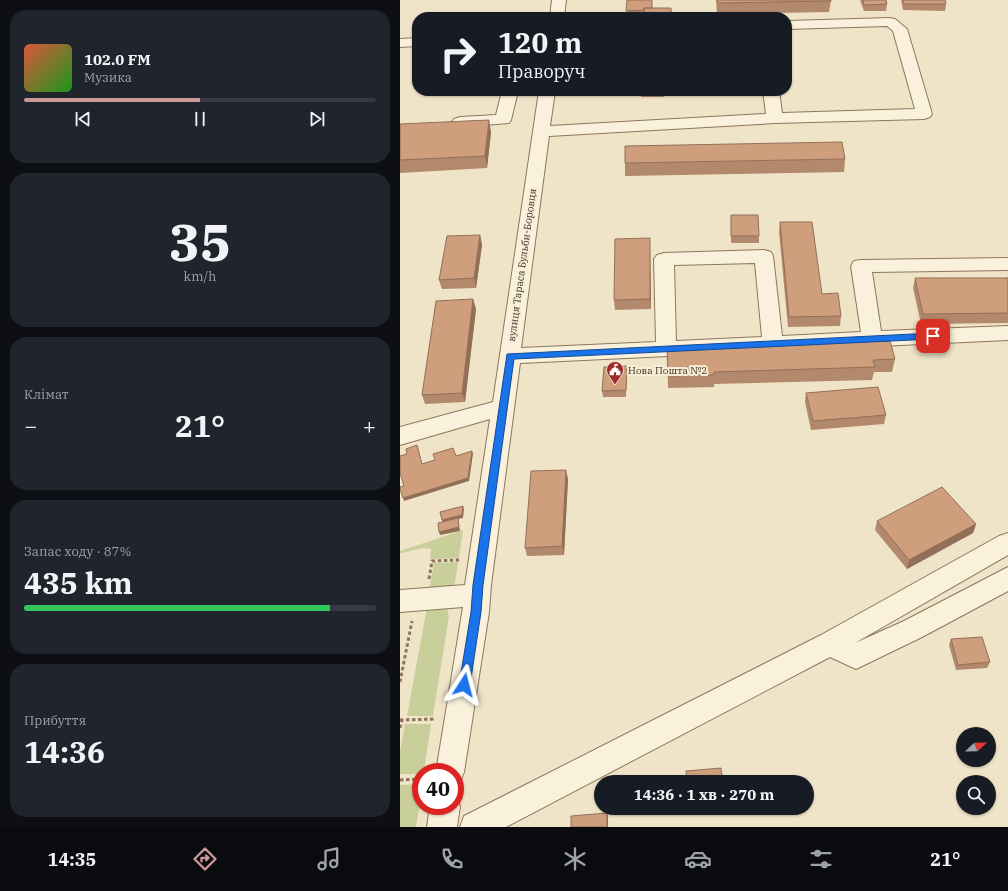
<!DOCTYPE html>
<html lang="uk">
<head>
<meta charset="utf-8">
<style>
  :root { --surface:#171b24; --page:#20242c; --text:#f1f3f6; --muted:#9ea1a6; --line:#363941; --accent:#cc999b }
  body { margin:0; font-family:"IBM Plex Serif",serif; background:var(--page); color:var(--text); height:100vh; display:flex; flex-direction:column; font-size:15px; white-space:nowrap }
  * { box-sizing:border-box; margin:0 }
  p { font-size:13px; color:var(--muted) }
  .icon { flex:none; width:22px; height:22px; fill:none; stroke:currentColor; stroke-width:2; stroke-linecap:round; stroke-linejoin:round }
  .map { position:relative; flex:1; overflow:hidden }
  .panel { display:flex; flex-direction:column; gap:10px; padding:10px; background:#0d0f14; width:400px }
  .panel>* { flex:none }
  .guide { position:absolute; left:12px; top:12px; width:380px; height:84px; border-radius:16px; box-shadow:0 1px 3px #0004; background:#171b24; color:var(--text); overflow:hidden }
  .needle { width:26px; rotate:68deg }
  .buttons { position:absolute; left:556px; top:727px; display:grid; gap:8px }
  .buttons a { display:grid; place-items:center; width:40px; height:40px; border-radius:50%; background:var(--surface); box-shadow:0 1px 3px #0004; font-size:20px }
  .speed { position:absolute; left:12px; top:763px; display:flex; gap:8px; font-size:20px; font-weight:700; text-align:center }
  .speed>* { display:grid; place-content:center; width:52px; height:52px; border-radius:50%; background:var(--surface); box-shadow:0 1px 3px #0004; line-height:1 }
  .speed .limit { border:6px solid #d22; background:#fff; color:#111 }
  .pin { position:absolute; display:grid; place-items:center; width:34px; height:34px; color:#fff; margin:-17px; border-radius:8px; box-shadow:0 2px 6px #0006 }
  .me { position:absolute; width:44px; margin:-22px; rotate:9deg; stroke-linejoin:round; filter:drop-shadow(0 0 3px #0008) }
  .turn { display:flex; align-items:center; gap:14px; height:84px; padding:0 20px; font-size:18px }
  .turn .icon { width:52px; height:52px; stroke-width:2.5 }
  .turn b { display:block; font-size:28px; line-height:34px }
  .big { font-size:30px; font-weight:700; line-height:1.1 }
  .panel .widget { flex:1; display:flex; flex-direction:column; justify-content:center; gap:6px; min-width:0; padding:0 14px; border-radius:16px; background:var(--page) }
  .panel .dial { align-items:center; gap:0 }
  .dial b { font-size:52px; line-height:1 }
  .song { display:flex; align-items:center; gap:12px }
  .cover { width:48px; height:48px; border-radius:6px; background:linear-gradient(135deg,hsl(10 70% 55%),hsl(120 70% 35%)) }
  .played { height:4px; border-radius:2px; background:linear-gradient(90deg,var(--accent) 50%,var(--line) 50%) }
  .keys { display:flex; justify-content:space-around; direction:ltr }
  .heat { display:flex; justify-content:space-between; align-items:center; font-size:22px; direction:ltr }
  .charge { height:6px; border-radius:3px; background:linear-gradient(90deg,#34c759 87%,var(--line) 0) }
  .trip { position:absolute; left:194px; top:775px; width:220px; height:40px; border-radius:20px; background:var(--surface); box-shadow:0 1px 3px #0004; font-weight:700; line-height:40px; text-align:center }
  .menu { display:flex; height:64px; justify-content:space-around; align-items:center; background:#090b0e; color:var(--muted) }
  .menu .icon { width:28px; height:28px }
  .menu .on { color:var(--accent) }
  .menu b { font-size:18px; color:var(--text) }
  main { display:flex; flex:1; min-height:0 }
  .map>svg:first-child { display:block }
  .green { fill:#c9cf9b }
  .lines { fill:none; stroke-linecap:round; stroke-linejoin:round }
  .minor-casing { stroke:#8d765c; stroke-width:2 }
  .path { stroke:#8d765c; stroke-width:3; stroke-dasharray:3.5 2.5; stroke-linecap:butt }
  .minor { fill:#faf1dc; fill-rule:evenodd }
  .wall { fill:#b2896c }
  .shaded-wall { fill:#916f58 }
  .building { fill:#cf9f7d; stroke:#916f58 }
  .route { fill:#1a73e8; stroke:#114b97 }
  .labels { text-anchor:middle; dominant-baseline:central; stroke-width:4; stroke-linejoin:round; paint-order:stroke }
  .street-label { font-size:10px; fill:#3d2e20; stroke:#f7eed8 }
  .poi-label { font-size:10px; fill:#3d2e20; stroke:#f7eed8; text-anchor:start }
</style>
</head>
<body>
<main>
<section class="panel">
<div class="widget">
<div class="song"><i class="cover"></i><div><b>102.0 FM</b><p>Музика</p></div></div>
<div class="played"></div>
<div class="keys"><svg class="icon" aria-label="previous" viewBox="0 0 24 24"><path d="M18 5L8 12l10 7zM5 5v14"/></svg><svg class="icon" aria-label="pause" viewBox="0 0 24 24"><path d="M8 5v14M16 5v14"/></svg><svg class="icon" aria-label="next" viewBox="0 0 24 24"><path d="M6 5l10 7-10 7zM19 5v14"/></svg></div>
</div>
<div class="widget dial"><b>35</b><p>km/h</p></div>
<div class="widget"><p>Клімат</p>
<div class="heat"><a>−</a><b class="big">21°</b><a>+</a></div>
</div>
<div class="widget"><p>Запас ходу · 87%</p><b class="big">435 km</b><div class="charge"></div></div>
<div class="widget"><p>Прибуття</p><b class="big">14:36</b></div>
</section>
<div class="map">
<svg width="608" height="827" viewBox="0 0 608 827">
  <rect width="100%" height="100%" fill="#f0e4c8"/>
  <path class="green" d="M63 530 59 558 30 559 31 549C21 546 11 552 0 553V551Z
    M58 562 55 583 53 586 29 591 34 563Z
    M27 607 47 608 49 616 33 716H7Z
    M5 724H31L24 772H21V774H0V751Z
    M21 784V797L16 827H0V785Z"/>
  <g class="lines">
    <defs>
      <path id="minor" d="M152 0H166L164 17H150Z
        M490 18 495 19 507 29 532 114 530 117 524 119 375 123 149 136 121 348 256 342 254 259 257 255 264 253 364 250 371 252 373 256 382 336 461 332 451 266 454 261 461 260 608 258V270L472 272 481 331 608 326V340L120 363 91 585 89 612 64 772 60 782 55 784V772H36L63 607 0 612V590L65 585 90 419 0 445V427L93 402 139 91H155L150 126 366 114 363 91H379L382 113 515 109 493 31 487 26 387 29V21ZM355 263 362 337 276 341 274 265Z
        M17 38V46L0 47V39Z
        M102 91H118L111 120 109 123 60 127 54 125 52 122 54 119 60 117 96 115Z
        M608 533V555L455 643 504 621 608 567V591L522 637 456 669 430 657 106 827H60L64 816 421 635 599 536Z
        M55 795 60 806 57 827H27L30 806H55Z"/>
    </defs>
    <use href="#minor" class="minor-casing"/>
    <path class="path" d="M29 579 32 561 59 560
      M0 682 12 621
      M0 720 35 719
      M0 728 2 720
      M0 780 21 779"/>
    <use href="#minor" class="minor"/>
  </g>
  <path class="wall" d="M227 0H252V8H271L272 17H227Z
    M316 0H431V1L429 12 317 14Z
    M460 0H486L487 4 486 11H464Z
    M501 0H545L546 4 545 11 503 10Z
    M241 91H309H264V97H241Z
    M0 124 91 132 87 168 0 173Z
    M445 159 444 172 225 176V163Z
    M331 215 359 236V243H331Z
    M380 222 422 294 441 316 440 326 388 327 379 232Z
    M80 235 82 245 76 288 42 289 39 280Z
    M250 248 251 309 215 310 214 300Z
    M515 278H608V323L521 324 513 288Z
    M73 299 76 309 65 402 25 404 22 395Z
    M267 347 495 359 492 372H474L472 380 314 384V387L268 388Z
    M227 366V373L226 397H203L202 391Z
    M406 393 486 415 484 424 411 430 405 402Z
    M168 479 164 555 127 556 125 548Z
    M477 521 576 524 573 533 507 569 475 530Z
    M551 639 590 662 587 668 556 670 549 645Z"/>
  <path class="shaded-wall" d="M89 120 91 132 87 168 85 156Z
    M80 235 82 245 76 288 74 278Z
    M250 238V248L251 309 250 299Z
    M73 299 76 309 65 402 62 393Z
    M72 451 73 454 69 481 4 501 3 498Z
    M166 470 168 479 164 555 162 546Z
    M63 506 64 509 63 518 58 519 60 531 40 535 39 532 43 523 42 520Z
    M576 524 573 533 507 569 509 560Z
    M207 813 208 817V827H207Z"/>
  <path class="building" d="M227 0H252V8H244V10L226 11Z
    M317 0H431V1L318 3Z
    M463 0H486L487 4 464 5Z
    M503 0H545L546 4H504Z
    M244 8H271V17H244Z
    M89 120 85 156 0 160V124Z
    M442 142 445 159 225 163V146Z
    M331 215H358L359 236H331Z
    M380 222H412L422 294 438 293 441 316 389 317Z
    M80 235 74 278 39 280 47 236Z
    M250 238V299L214 300 215 239Z
    M515 278H608V313L523 314Z
    M73 299 62 393 22 395 36 301Z
    M490 341 495 359 473 360 475 367 314 372V375L268 376 267 347Z
    M227 366 226 390 202 391 204 367Z
    M478 387 486 415 413 421 406 393Z
    M17 445 22 464 35 460 33 454 53 448 56 456 72 451 68 478 3 498 0 489V487L4 486 0 473V456L7 454 6 449Z
    M166 470 162 546 125 548 131 471Z
    M542 487 576 524 509 560 477 521Z
    M63 506 62 515 42 520 40 512Z
    M58 518 59 527 39 532 38 523Z
    M582 637 590 662 558 665 551 639Z
    M321 768 323 782H287L286 771Z
    M207 813V827H171V816Z"/>
  <path class="route" d="M533 333 537 336 533 339 114 359 83 585 81 612 70 685 68 689 64 690 60 689 59 685 71 612 73 585 107 354Z"/>
  <defs>
    <symbol id="civic-pin" viewBox="-11 -11 22 30"><path d="M0 17L-7.5 6A9.5 9.5 0 1 1 7.5 6Z" fill="#9e2a2b" stroke="#f7eed8"/><path d="M-.6-6.5H3V-4.5H.6V-3L4-1V1h2V6H-6V1h2V-1L-.6-3ZM-1.2 2.5V6h2.4V2.5Z" fill="#fff"/></symbol>
  </defs>
  <g fill-rule="evenodd">
    <use href="#civic-pin" x="205" y="360" width="20" height="27"/>
  </g>
  <g class="labels">
    <g class="street-label">
      <text transform="translate(122 265) rotate(-82)">вулиця Тараса Бульби-Боровця</text>
    </g>
    <g class="poi-label">
      <text x="228" y="370">Нова Пошта №2</text>
    </g>
  </g>
</svg>
<div class="buttons">
<a><svg class="needle" viewBox="-14 -14 28 28"><path d="M0-13l5 13h-10z" fill="#e53935"/><path d="M0 13l5-13h-10z" fill="#9ea1a6"/></svg></a>
<a><svg class="icon" aria-label="search" viewBox="0 0 24 24"><circle cx="10" cy="10" r="6"/><path d="M15 15l6 6"/></svg></a>
</div>
<div class="speed"><div class="limit">40</div></div>
<div class="pin" style="left:533px;top:336px;background:#d93025"><svg class="icon" aria-label="arrive" viewBox="0 0 24 24"><path d="M6 21V4h12l-3 4 3 4H6"/></svg></div>
<svg class="me" style="left:64px;top:685px" viewBox="-20 -20 40 40"><path d="M0-17L14 15 0 8-14 15z" fill="#1a73e8" stroke="#fff" stroke-width="4"/></svg>
<div class="trip">14:36 · 1 хв · 270 m</div>
<div class="guide">
<div class="turn"><svg class="icon" aria-label="right" viewBox="0 0 24 24"><path d="M7 20v-9h11M14 6l5 5-5 5"/></svg><div><b>120 m</b>Праворуч</div></div>
</div>
</div>
</main>
<nav class="menu">
<b>14:35</b>
<svg class="icon on" aria-label="directions" viewBox="0 0 24 24"><path d="M12 3l9 9-9 9-9-9zM9 14v-3h6M13 9l2 2-2 2"/></svg>
<svg class="icon" aria-label="music" viewBox="0 0 24 24"><path d="M9 18V5l10-2v13"/><circle cx="6" cy="18" r="3"/><circle cx="16" cy="16" r="3"/></svg>
<svg class="icon" aria-label="phone" viewBox="0 0 24 24"><path d="M5 4h4l2 5-3 2q2 4 5 5l2-3 5 2v4C11 20 4 13 5 4z"/></svg>
<svg class="icon" aria-label="climate" viewBox="0 0 24 24"><path d="M12 3v18M4 7l16 10M4 17L20 7"/></svg>
<svg class="icon" aria-label="car" viewBox="0 0 24 24"><path d="M5 17H2v-5l4-1 3-4h7l3 4 3 1v5h-3M9 17h6M6 11h13"/><circle cx="7" cy="17" r="2"/><circle cx="17" cy="17" r="2"/></svg>
<svg class="icon" aria-label="filters" viewBox="0 0 24 24"><path d="M4 7h16M4 17h16"/><circle cx="9" cy="7" r="2"/><circle cx="15" cy="17" r="2"/></svg>
<b>21°</b>
</nav>
</body>
</html>
